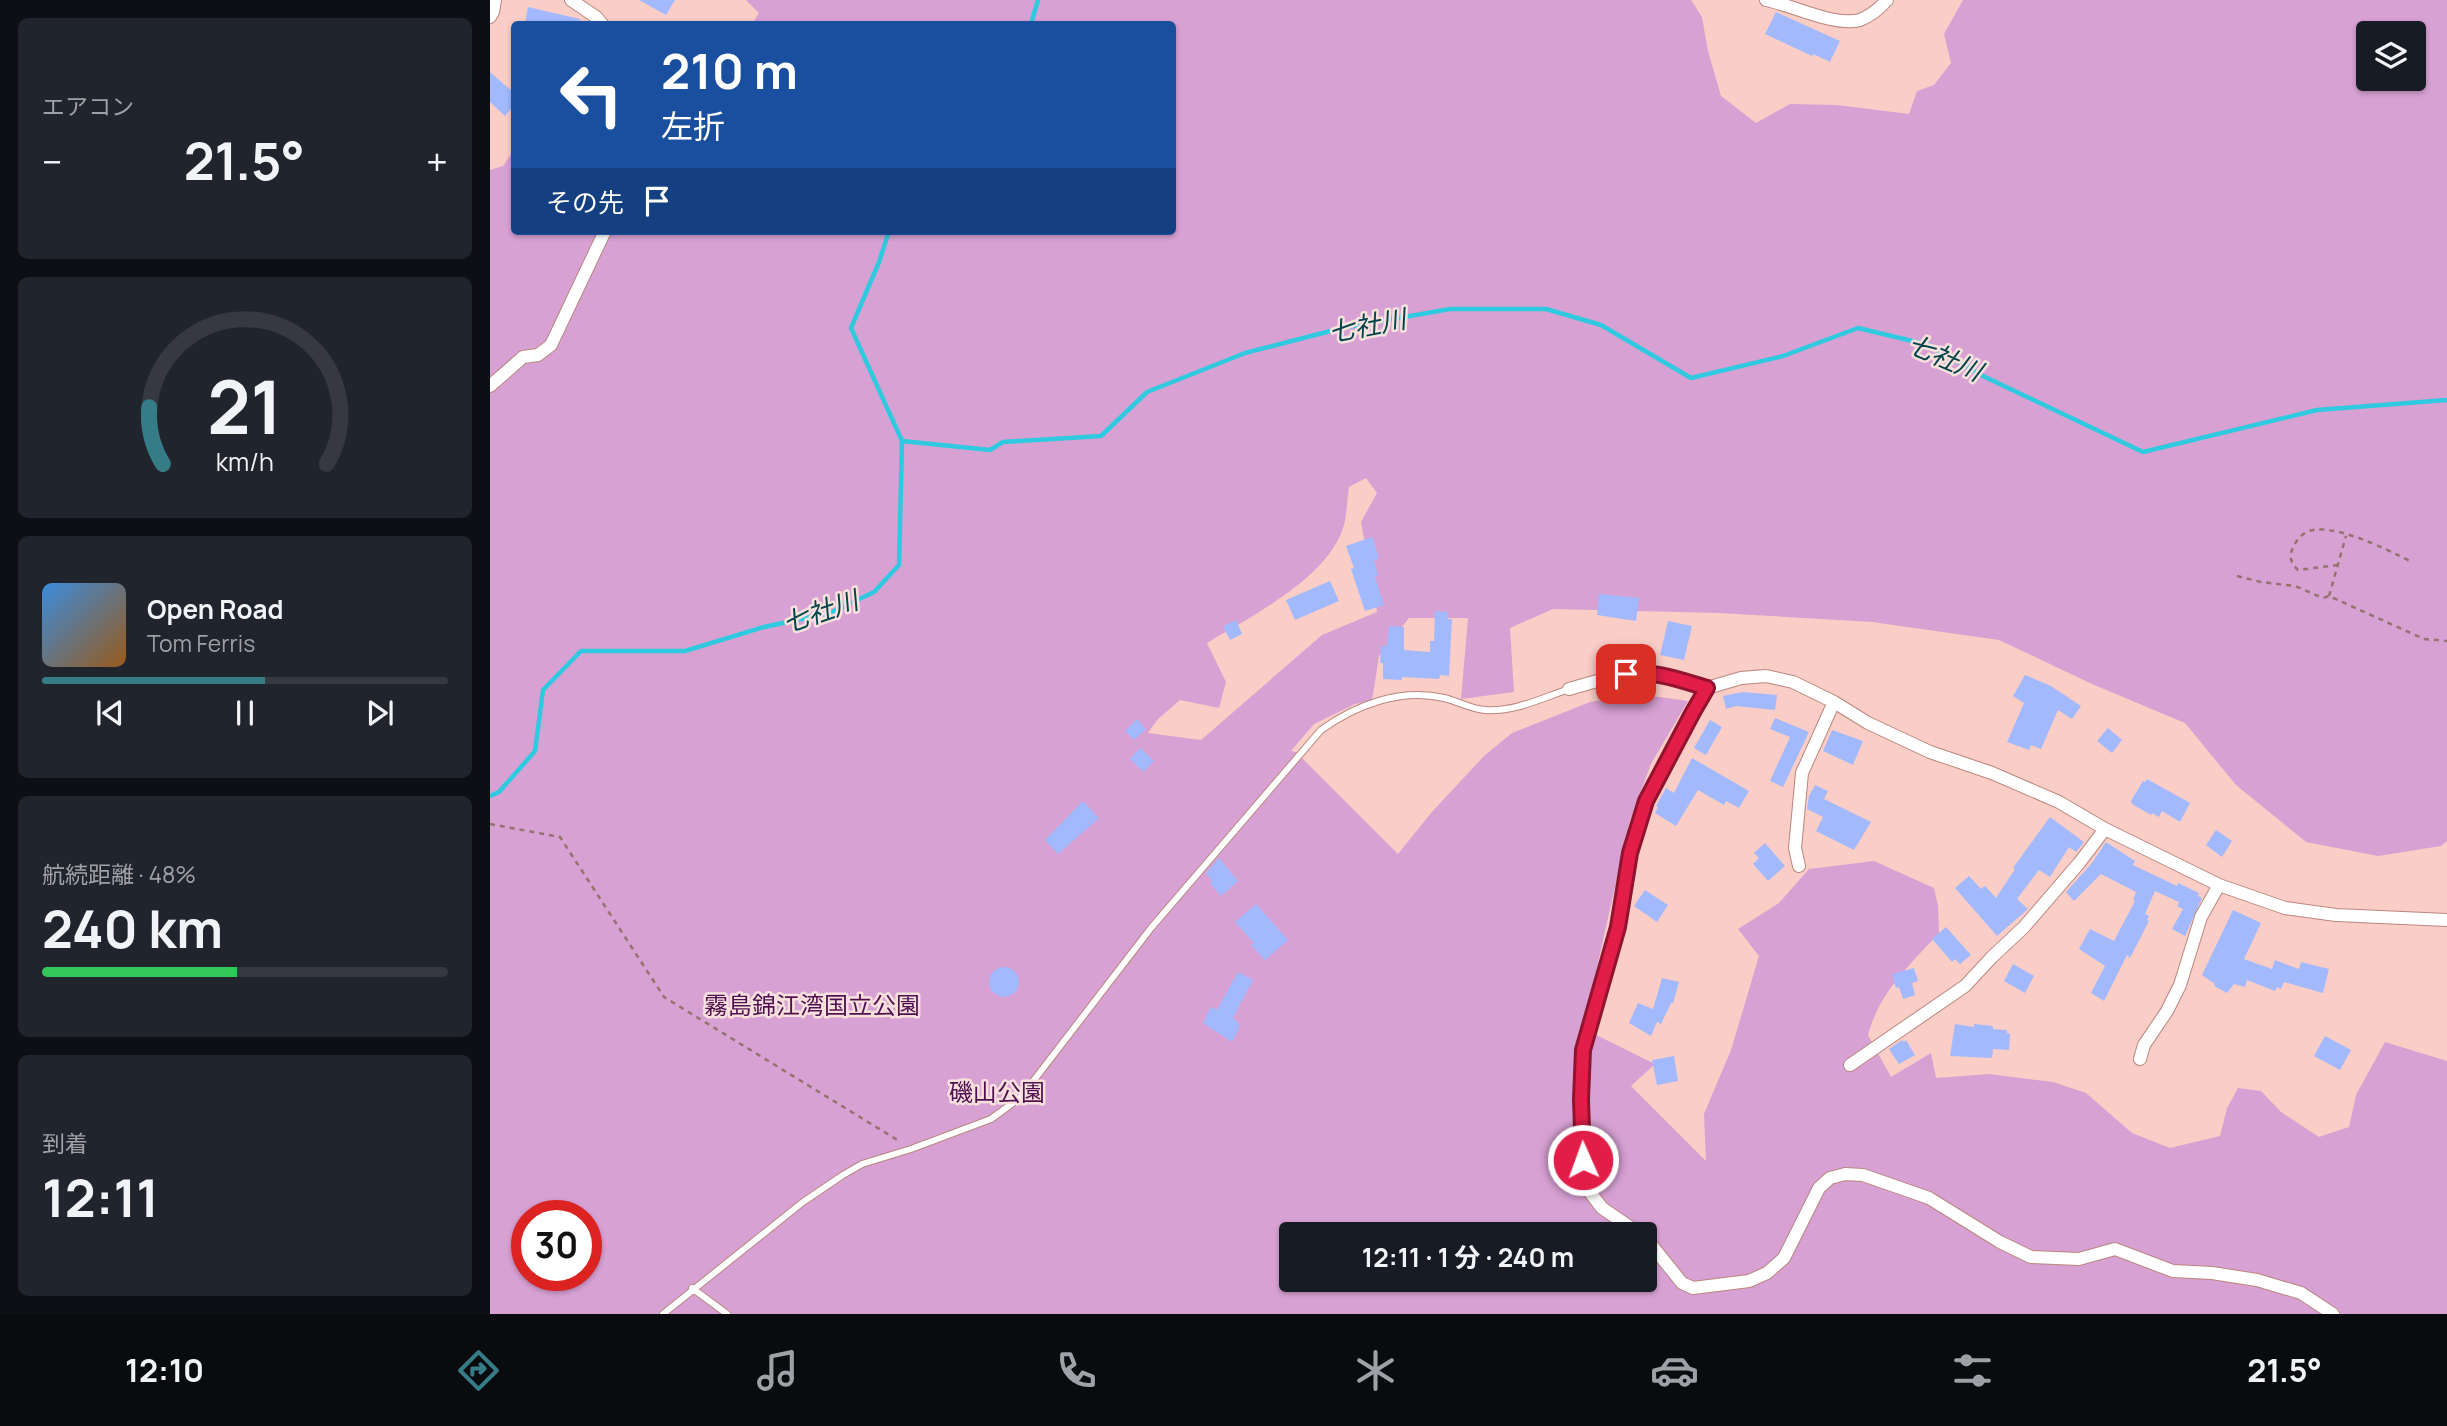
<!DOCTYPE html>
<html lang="ja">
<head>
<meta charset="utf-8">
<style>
  :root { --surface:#171b24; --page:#20242c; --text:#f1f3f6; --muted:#9ea1a6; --line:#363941; --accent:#367c87 }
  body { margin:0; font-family:Manrope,"Noto Sans JP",sans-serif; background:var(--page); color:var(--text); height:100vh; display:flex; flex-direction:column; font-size:26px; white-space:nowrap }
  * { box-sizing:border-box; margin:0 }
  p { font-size:23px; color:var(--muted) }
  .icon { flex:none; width:38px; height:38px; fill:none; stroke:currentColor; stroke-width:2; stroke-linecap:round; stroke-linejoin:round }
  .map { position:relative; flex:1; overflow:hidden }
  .sheet { display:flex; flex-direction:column; gap:18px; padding:18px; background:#0d0f14; width:490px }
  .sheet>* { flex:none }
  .guide { position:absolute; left:21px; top:21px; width:665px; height:214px; border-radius:7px; box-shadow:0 2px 5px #0004; background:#1a4fa0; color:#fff; overflow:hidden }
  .tools { position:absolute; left:1866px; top:21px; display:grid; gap:14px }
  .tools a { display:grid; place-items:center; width:70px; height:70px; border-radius:7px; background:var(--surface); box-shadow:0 2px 5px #0004; font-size:35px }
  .speed { position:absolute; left:21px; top:1200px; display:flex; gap:14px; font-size:35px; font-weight:700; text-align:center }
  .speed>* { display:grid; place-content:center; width:91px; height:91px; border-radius:50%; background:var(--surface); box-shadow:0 2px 5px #0004; line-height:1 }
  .speed .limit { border:10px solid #d22; background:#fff; color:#111 }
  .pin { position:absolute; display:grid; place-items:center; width:60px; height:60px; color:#fff; margin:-30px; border-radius:14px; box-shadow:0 4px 10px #0006 }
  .me { position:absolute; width:77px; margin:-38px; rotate:358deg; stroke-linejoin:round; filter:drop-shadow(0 0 5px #0008) }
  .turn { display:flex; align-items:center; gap:24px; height:147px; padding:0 35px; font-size:32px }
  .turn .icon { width:91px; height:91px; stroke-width:2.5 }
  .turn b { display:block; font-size:49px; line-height:60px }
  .then { display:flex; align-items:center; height:66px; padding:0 35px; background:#0003; gap:14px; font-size:26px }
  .big { font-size:52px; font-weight:700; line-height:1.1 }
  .sheet .card { flex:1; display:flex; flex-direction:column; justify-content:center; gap:10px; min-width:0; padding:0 24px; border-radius:10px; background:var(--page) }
  .sheet .dial { align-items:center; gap:0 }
  .dial svg { height:182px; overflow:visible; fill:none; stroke:var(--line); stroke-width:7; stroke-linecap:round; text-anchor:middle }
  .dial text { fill:var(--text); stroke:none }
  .song { display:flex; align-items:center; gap:21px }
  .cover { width:84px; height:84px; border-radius:10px; background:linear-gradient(135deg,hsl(210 70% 55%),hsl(30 70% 35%)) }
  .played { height:7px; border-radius:4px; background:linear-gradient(90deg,var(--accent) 55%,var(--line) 55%) }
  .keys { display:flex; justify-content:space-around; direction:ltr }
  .heat { display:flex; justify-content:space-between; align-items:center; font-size:38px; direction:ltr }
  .charge { height:10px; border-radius:5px; background:linear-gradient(90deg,#34c759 48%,var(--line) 0) }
  .trip { position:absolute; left:789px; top:1222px; width:378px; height:70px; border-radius:7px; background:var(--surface); box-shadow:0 2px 5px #0004; font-weight:700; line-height:70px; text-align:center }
  .menu { display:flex; height:112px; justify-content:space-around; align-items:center; background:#090b0e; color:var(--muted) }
  .menu .icon { width:49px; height:49px }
  .menu .active { color:var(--accent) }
  .menu b { font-size:32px; color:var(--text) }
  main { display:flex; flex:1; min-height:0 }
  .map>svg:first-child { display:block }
  .green { fill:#d7a1d3; fill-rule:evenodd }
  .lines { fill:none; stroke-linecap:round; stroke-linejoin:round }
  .stream { stroke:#2fcadf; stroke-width:4.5 }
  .building { fill:#a2bafd }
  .lane-casing { stroke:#ba867e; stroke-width:8 }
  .street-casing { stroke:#ba867e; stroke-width:14 }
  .path { stroke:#94736f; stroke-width:2.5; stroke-dasharray:5 5; stroke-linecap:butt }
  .lane { stroke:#fff; stroke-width:6 }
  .street { stroke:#fff; stroke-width:12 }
  .route-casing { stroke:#92132f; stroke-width:18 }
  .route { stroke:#e11d48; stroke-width:12 }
  .labels { text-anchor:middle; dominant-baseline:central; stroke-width:5; stroke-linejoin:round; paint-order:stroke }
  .park-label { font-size:24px; fill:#511150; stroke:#f8e1dd }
  .water-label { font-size:26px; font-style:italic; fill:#00444c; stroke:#f8e1dd }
</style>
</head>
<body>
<main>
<section class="sheet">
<div class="card"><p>エアコン</p>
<div class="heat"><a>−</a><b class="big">21.5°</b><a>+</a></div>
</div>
<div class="card dial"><svg viewBox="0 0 100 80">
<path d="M14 69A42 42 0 1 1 86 69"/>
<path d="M14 69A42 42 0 0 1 8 44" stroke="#367c87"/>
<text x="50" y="56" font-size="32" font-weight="700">21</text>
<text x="50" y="72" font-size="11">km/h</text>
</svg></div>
<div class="card">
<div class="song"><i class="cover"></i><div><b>Open Road</b><p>Tom Ferris</p></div></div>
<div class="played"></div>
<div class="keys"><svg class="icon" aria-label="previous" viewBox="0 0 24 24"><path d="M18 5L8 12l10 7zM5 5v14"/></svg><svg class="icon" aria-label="pause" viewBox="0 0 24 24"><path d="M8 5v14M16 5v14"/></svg><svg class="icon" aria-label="next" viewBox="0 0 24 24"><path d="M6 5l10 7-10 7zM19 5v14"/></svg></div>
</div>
<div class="card"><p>航続距離 · 48%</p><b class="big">240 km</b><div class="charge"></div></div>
<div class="card"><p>到着</p><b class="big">12:11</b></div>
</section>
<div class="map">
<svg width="1957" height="1314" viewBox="0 0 1957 1314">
  <rect width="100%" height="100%" fill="#facdc6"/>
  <path class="green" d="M256 0H1201L1212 17 1218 51 1231 96 1266 123 1300 104 1347 105 1419 114 1427 91 1444 85 1461 63 1454 34 1473 0H1957V841L1951 846 1888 856 1816 842 1746 785 1695 723 1602 684 1509 640 1382 622 1229 613 1063 609 1020 628 1024 692 971 699 978 618H919L889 656 882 701 865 704 824 724 801 751 806 752 908 854 941 813 994 756 1022 733 1100 702 1148 694 1198 701 1161 764 1140 820 1096 1016 1102 1033 1165 1064 1141 1086 1216 1161 1214 1114 1241 1050 1269 956 1248 929 1289 903 1319 869 1384 861 1444 888 1448 906 1449 933C1419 966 1390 991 1378 1035L1401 1077 1441 1053 1446 1078 1499 1074 1563 1082 1596 1093 1642 1133 1680 1148 1730 1136 1737 1108 1748 1088 1771 1091 1791 1112 1829 1137 1859 1127 1866 1095 1895 1042 1957 1061V1314H0V170L13 166 24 150V231H682V24H262L269 13ZM1878 33H1923V79H1878ZM876 478 887 493 871 522 887 612 832 635 711 740 658 733 668 719 690 700 729 708 736 682 717 643C761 616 839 578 854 525 857 513 857 499 859 487ZM37 1216H96V1276H37ZM802 1234H1155V1279H802Z"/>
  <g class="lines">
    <path class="stream" d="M541 24 548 0
      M399 231 389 262 361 328 412 441
      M0 796 9 792 45 751 53 690 91 651H195L274 627 340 613 384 592 409 565 412 441 500 450 513 442 611 436 657 392 755 353 852 328 960 309H1056L1111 325 1201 378 1293 356 1368 328 1439 345 1493 376 1653 452 1827 410 1957 400"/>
  </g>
  <path class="building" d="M149 0H185L176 15Z
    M38 7 90 19V24L35 23Z
    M1286 12 1350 41 1340 62 1323 54 1322 56 1275 34Z
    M0 72 24 93V105L15 116 0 102Z
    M882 537 889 558 884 560 888 575 885 577 894 605 875 611 861 569 864 568 856 546Z
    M840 581 849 601 805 620 796 600Z
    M1109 594 1149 598 1146 621 1107 615Z
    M945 611 958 612V619H962L959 676 950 675 949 679 912 677V680L893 679V663H890L891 646H897L899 626 914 627V650L940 652V641H944Z
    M746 620 752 634 740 640 733 626Z
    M1178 621 1202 626 1194 660 1170 655Z
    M1535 675 1561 686 1591 706 1582 719 1568 710 1551 749 1541 745 1539 750 1517 742 1534 703 1523 696Z
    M1253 692 1287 695 1285 710 1246 706 1236 709 1233 696Z
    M1285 718 1319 732 1293 787 1280 781 1300 737 1280 729Z
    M647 719 656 729 644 740 635 731Z
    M1220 720 1232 727 1216 755 1204 748Z
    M1618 728 1632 740 1622 753 1607 741Z
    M1342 730 1373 741 1363 765 1333 751Z
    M650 748 664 761 653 772 640 759Z
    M1202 758 1259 791 1249 808 1236 801 1234 805 1208 790 1186 826 1165 813 1168 807 1166 806 1176 788 1184 793Z
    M1657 779 1700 803 1690 822 1672 811 1669 817 1662 813 1661 815 1642 804 1641 801 1653 781 1655 782Z
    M1325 785 1338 791 1334 799 1381 822 1364 850 1326 831 1333 817 1317 809 1319 796Z
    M593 801 609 818 568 854 555 840Z
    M1560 817 1594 842 1586 852 1579 847 1560 877 1549 870 1527 899 1538 909 1507 936 1465 888 1479 876 1491 889 1495 886 1506 898 1525 869 1523 868Z
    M1726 830 1742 841 1732 857 1716 845Z
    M1616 842 1645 861 1643 865 1687 886 1688 883 1709 893 1708 896 1712 898 1695 936 1682 929 1693 909 1687 906 1689 902 1665 891 1655 914 1659 916 1657 920 1659 921 1640 958 1637 955 1614 1001 1601 993 1615 966 1589 949 1600 929 1624 941 1645 901 1643 900 1646 892 1611 874 1584 901 1576 892 1602 863Z
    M1275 843 1295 866 1278 881 1263 864 1269 858 1264 853Z
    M729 858 748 881 731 896 720 883 722 881 716 873Z
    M1155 890 1178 905 1167 922 1144 906Z
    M766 904 798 940 775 960 761 945 764 943 745 922Z
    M1743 910 1771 923 1754 959 1782 969 1785 960 1809 969 1811 962 1839 969 1833 993 1794 982 1791 989 1787 987 1785 991 1757 980 1755 987 1744 984 1737 993 1724 986 1725 984 1712 975Z
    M1456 927 1481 955 1470 964 1465 959 1462 962 1442 939Z
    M1523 964 1544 976 1535 993 1514 981Z
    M499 982a15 15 0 1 1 30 0a15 15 0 1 1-30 0Z
    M1424 968 1428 981 1422 983 1425 995 1413 999 1409 987 1406 988 1402 974Z
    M748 972 763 980 743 1018 750 1025 742 1042 713 1023 721 1007 727 1010Z
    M1172 978 1189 982 1183 1003H1181L1171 1024 1167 1022 1161 1036 1139 1023 1148 1003 1163 1009Z
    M1465 1024 1484 1027V1024L1503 1026V1029L1517 1030V1033L1520 1034 1519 1050 1503 1049 1502 1058 1460 1056Z
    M1835 1036 1861 1050 1850 1070 1824 1056Z
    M1412 1040 1414 1042 1416 1040 1425 1055 1409 1064 1399 1049Z
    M1184 1056 1188 1081 1167 1085 1162 1060Z"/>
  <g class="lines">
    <defs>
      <path id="lane" d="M202 1288 237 1314
        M173 1314 313 1202 353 1175 372 1164 421 1149 501 1119 531 1097 661 928 831 730C866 705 910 688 954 698 967 701 981 709 995 710 1025 712 1052 698 1079 689"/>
      <path id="street" d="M81 0 106 17 112 24
        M1276 0C1302 5 1345 27 1370 20 1380 16 1390 8 1397 0
        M0 17 3 12 5 0
        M0 386 33 357 48 355 61 345 115 231
        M1079 689 1121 677 1151 672 1173 675 1217 688 1251 678 1276 676 1303 682 1344 702 1378 723 1440 752 1502 773 1569 802 1615 829 1729 885 1795 908 1846 915 1957 920
        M1309 866 1305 848 1312 773 1344 702
        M1650 1059 1654 1045 1677 1011 1690 985 1711 917 1729 885
        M1360 1065 1475 986 1502 957 1534 927 1590 862 1615 829
        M1150 1234 1112 1208 1096 1187 1091 1099 1093 1050 1128 927 1140 853 1156 801 1217 688
        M1155 1237 1192 1283 1203 1288 1259 1281 1277 1273 1294 1258 1329 1188 1340 1178 1355 1174 1373 1175 1439 1198 1510 1242 1541 1257 1589 1259 1625 1249 1683 1271 1722 1273 1767 1280 1811 1293 1843 1314"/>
    </defs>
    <use href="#lane" class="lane-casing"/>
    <use href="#street" class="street-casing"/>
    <path class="path" d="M1848 565 1808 570 1803 565 1800 556C1803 546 1806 539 1815 533 1837 519 1898 550 1920 561
      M1747 576 1771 582 1805 586 1833 598 1839 596 1934 639 1957 641
      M1839 596 1856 536
      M0 824 70 837 174 997 409 1141"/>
    <use href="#lane" class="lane"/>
    <use href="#street" class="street"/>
  </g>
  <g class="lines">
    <defs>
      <path id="route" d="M1093 1160 1091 1099 1093 1050 1128 927 1140 853 1156 801 1203 712 1217 688C1190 680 1164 670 1136 674"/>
    </defs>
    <use href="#route" class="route-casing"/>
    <use href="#route" class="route"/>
  </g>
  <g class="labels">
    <g class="park-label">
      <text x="322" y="1004">霧島錦江湾国立公園</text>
      <text x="507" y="1091">磯山公園</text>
    </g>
    <g class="water-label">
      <text transform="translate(877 325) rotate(-11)">七社川</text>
      <text transform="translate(1455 357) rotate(23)">七社川</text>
      <text transform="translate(330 611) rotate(-19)">七社川</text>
    </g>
  </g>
</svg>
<div class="tools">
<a><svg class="icon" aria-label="layers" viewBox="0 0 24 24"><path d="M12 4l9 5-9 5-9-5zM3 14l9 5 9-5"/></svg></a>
</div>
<div class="speed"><div class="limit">30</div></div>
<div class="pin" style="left:1136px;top:674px;background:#d93025"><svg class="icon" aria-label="arrive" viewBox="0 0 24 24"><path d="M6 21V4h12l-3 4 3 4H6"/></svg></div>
<svg class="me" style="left:1093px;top:1160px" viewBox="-20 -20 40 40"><circle r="17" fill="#e11d48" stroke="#fff" stroke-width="3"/><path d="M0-11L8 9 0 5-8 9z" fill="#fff"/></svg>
<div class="trip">12:11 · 1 分 · 240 m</div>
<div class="guide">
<div class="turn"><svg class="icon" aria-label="left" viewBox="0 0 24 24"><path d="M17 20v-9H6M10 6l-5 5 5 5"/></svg><div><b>210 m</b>左折</div></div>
<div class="then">その先<svg class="icon" aria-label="arrive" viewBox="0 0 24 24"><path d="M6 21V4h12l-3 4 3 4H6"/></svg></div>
</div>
</div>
</main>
<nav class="menu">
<b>12:10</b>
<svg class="icon active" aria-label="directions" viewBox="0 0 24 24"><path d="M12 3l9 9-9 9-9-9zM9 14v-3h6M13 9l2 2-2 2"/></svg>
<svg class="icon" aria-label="music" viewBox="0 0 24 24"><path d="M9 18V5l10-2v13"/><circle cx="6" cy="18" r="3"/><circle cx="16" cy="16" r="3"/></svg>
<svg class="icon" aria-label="phone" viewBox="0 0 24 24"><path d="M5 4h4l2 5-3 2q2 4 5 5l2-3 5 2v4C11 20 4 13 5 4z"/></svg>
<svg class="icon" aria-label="climate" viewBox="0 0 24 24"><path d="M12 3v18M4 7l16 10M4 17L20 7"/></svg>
<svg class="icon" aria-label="car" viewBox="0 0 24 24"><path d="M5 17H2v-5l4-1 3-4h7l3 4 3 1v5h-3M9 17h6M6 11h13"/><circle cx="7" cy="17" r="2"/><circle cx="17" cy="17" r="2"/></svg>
<svg class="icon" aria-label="filters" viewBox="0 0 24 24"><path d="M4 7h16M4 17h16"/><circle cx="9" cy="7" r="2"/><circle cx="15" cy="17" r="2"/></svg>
<b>21.5°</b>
</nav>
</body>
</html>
